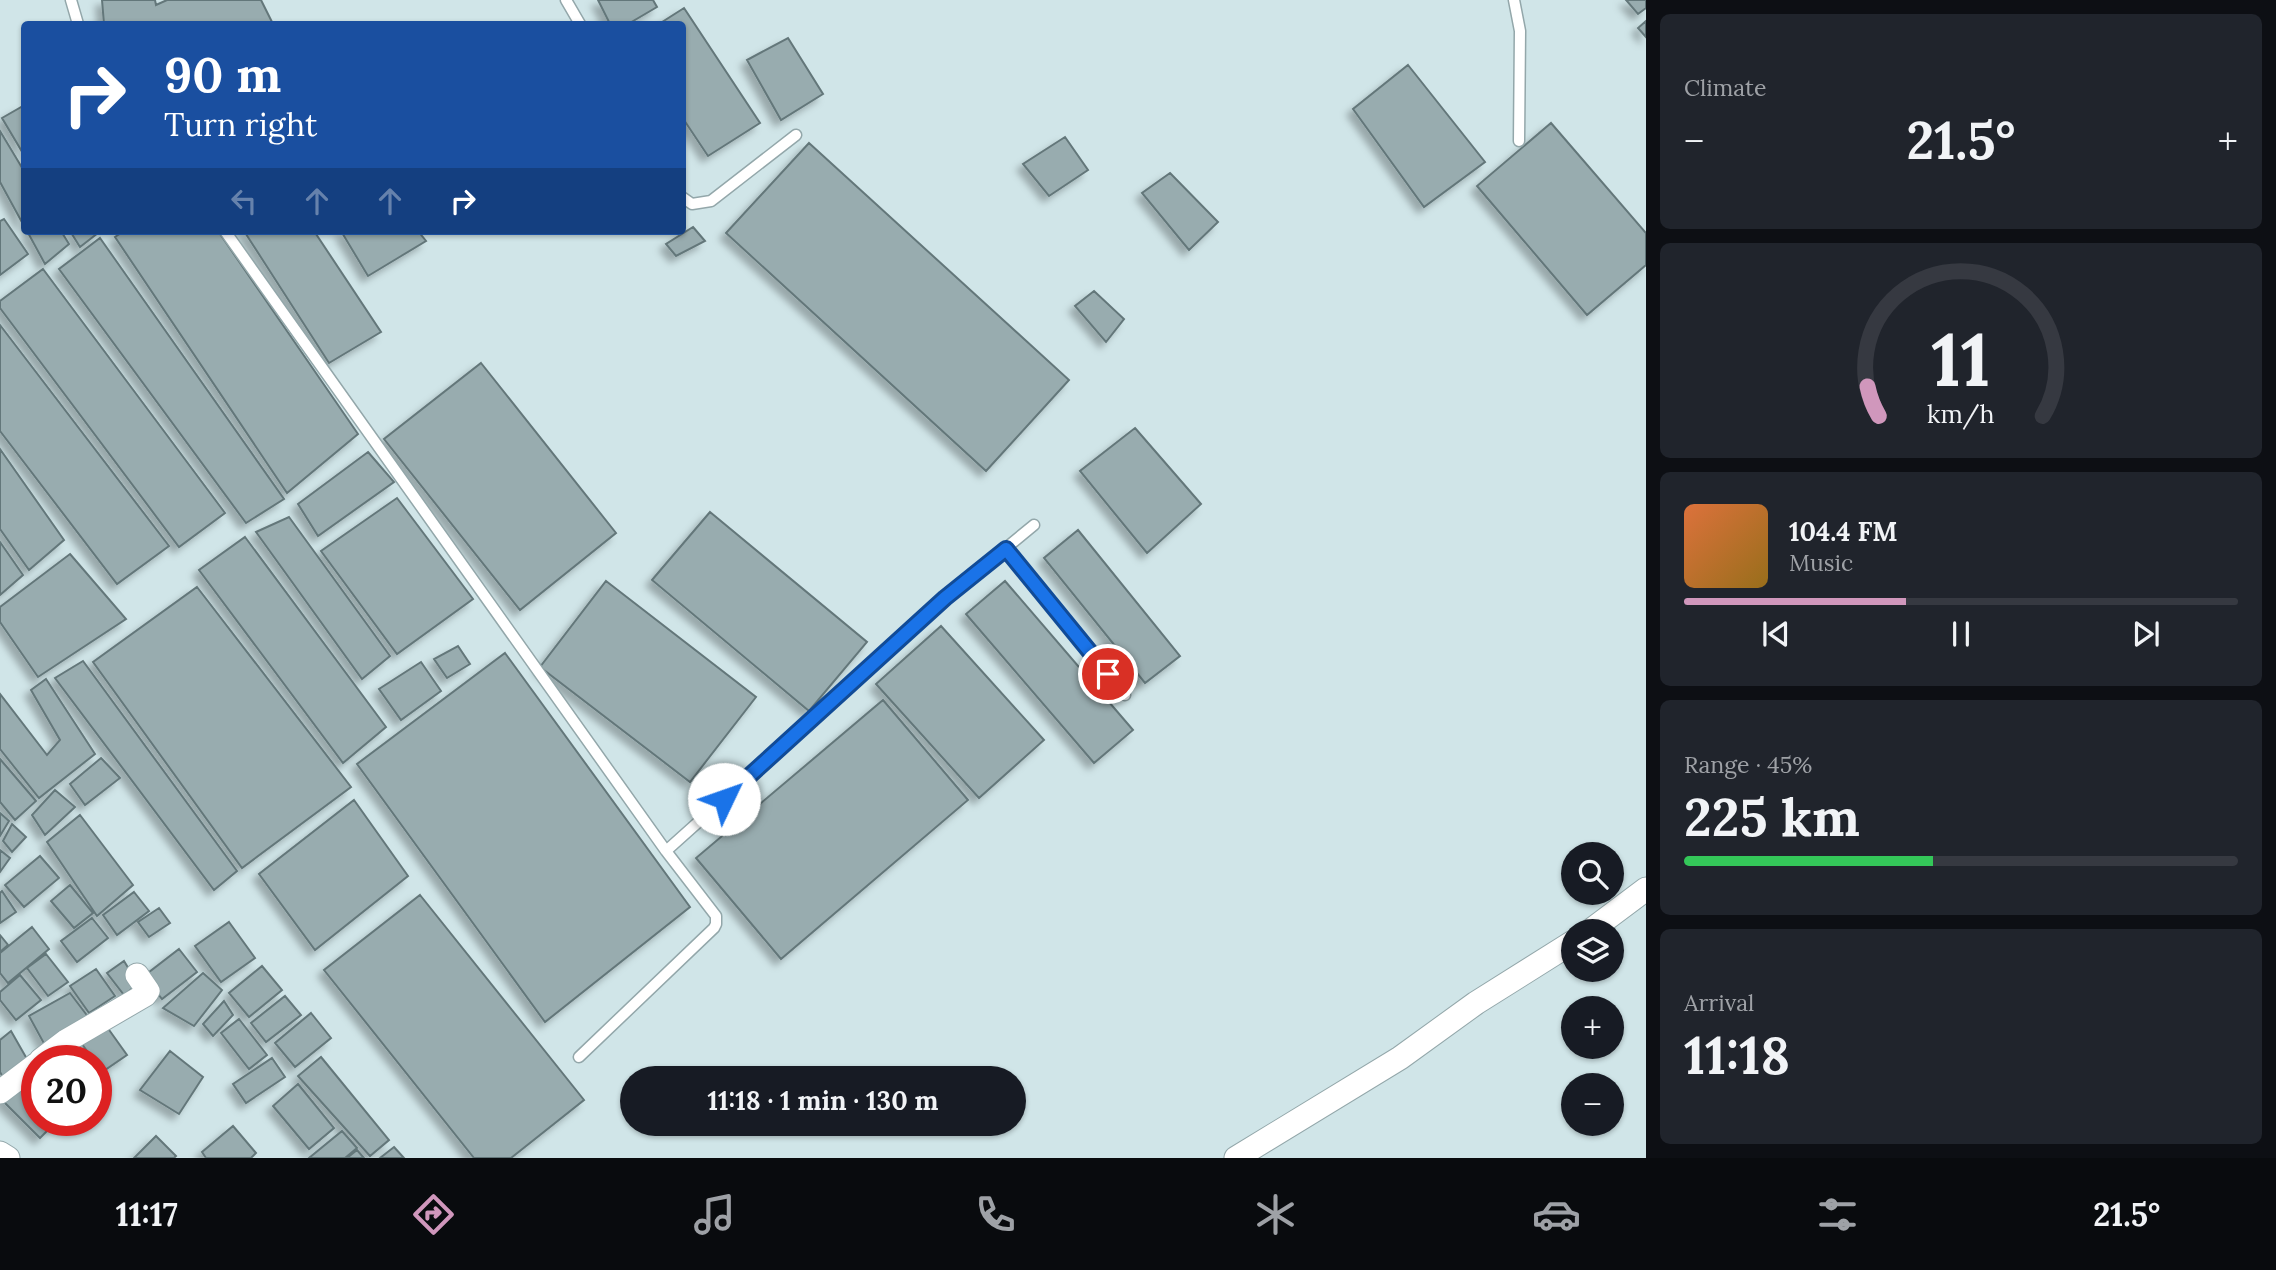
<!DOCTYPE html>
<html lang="en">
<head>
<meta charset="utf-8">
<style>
  :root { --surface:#171b24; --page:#20242c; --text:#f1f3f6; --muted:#9ea1a6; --line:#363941; --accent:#d097bc }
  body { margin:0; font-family:Lora,serif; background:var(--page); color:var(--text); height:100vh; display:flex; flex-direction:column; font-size:26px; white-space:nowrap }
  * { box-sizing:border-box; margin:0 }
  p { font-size:23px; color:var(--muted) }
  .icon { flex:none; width:38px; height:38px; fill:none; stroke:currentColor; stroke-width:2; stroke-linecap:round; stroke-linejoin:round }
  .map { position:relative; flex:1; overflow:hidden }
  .panel { display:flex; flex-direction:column; gap:14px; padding:14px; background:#0d0f14; width:630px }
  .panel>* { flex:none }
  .banner { position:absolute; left:21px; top:21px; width:665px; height:214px; border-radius:7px; box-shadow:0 2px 5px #0004; background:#1a4fa0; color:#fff; overflow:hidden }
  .controls { position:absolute; left:1561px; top:842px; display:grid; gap:14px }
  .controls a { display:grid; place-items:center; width:63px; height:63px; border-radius:50%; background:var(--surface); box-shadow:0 2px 5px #0004; font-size:35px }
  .speed { position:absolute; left:21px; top:1045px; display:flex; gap:14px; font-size:35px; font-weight:700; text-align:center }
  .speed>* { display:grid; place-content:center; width:91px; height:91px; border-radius:50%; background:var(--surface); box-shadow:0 2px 5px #0004; line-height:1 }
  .speed .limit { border:10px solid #d22; background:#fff; color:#111 }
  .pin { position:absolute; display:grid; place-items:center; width:60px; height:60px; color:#fff; margin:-30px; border:4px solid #fff; border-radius:50%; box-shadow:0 2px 7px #0007 }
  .me { position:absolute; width:77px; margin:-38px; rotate:48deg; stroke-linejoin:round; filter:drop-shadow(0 0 5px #0008) }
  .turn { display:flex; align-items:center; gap:24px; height:147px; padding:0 28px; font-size:32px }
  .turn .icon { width:91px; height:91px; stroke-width:2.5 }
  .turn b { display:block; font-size:49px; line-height:60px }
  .lanes { display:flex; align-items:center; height:66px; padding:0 28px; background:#0003; justify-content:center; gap:35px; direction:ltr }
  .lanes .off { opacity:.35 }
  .big { font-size:52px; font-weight:700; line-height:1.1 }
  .panel .card { flex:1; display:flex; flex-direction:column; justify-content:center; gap:10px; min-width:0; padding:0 24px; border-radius:10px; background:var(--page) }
  .panel .dial { align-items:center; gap:0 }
  .dial svg { height:182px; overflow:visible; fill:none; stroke:var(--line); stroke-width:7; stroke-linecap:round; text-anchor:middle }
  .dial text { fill:var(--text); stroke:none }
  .song { display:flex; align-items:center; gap:21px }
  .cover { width:84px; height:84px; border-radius:10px; background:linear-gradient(135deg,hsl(20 70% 55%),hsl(40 70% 35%)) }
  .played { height:7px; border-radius:4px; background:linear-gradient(90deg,var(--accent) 40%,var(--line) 40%) }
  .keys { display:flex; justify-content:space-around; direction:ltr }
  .heat { display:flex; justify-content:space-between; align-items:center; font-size:38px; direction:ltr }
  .charge { height:10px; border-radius:5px; background:linear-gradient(90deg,#34c759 45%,var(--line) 0) }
  .trip { position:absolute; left:620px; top:1066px; width:406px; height:70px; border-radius:35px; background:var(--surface); box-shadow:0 2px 5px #0004; font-weight:700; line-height:70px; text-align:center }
  .dock { display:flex; height:112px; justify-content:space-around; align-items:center; background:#090b0e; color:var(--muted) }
  .dock .icon { width:49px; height:49px }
  .dock .current { color:var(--accent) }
  .dock b { font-size:32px; color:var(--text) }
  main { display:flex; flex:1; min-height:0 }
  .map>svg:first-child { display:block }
  .building { fill:#98acaf; stroke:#64777a; stroke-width:2; filter:url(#shadow) }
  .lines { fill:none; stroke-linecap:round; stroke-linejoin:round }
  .lane-casing { stroke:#93a7aa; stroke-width:13 }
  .street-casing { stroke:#93a7aa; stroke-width:25 }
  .lane { stroke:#fff; stroke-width:10 }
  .street { stroke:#fff; stroke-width:23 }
  .route-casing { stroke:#114b97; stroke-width:18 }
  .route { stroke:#1a73e8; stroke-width:12 }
</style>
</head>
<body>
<main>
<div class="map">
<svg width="1646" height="1158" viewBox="0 0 1646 1158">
  <defs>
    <filter id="shadow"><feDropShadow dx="-6" dy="6" stdDeviation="3.5" flood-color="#0004"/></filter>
  </defs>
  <rect width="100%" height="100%" fill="#d0e5e8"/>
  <path class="building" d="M102 0H155L156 5 167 0H261L273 24H104Z
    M598 0H653L657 7 628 24H610Z
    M1626 0H1646V8L1638 14Z
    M684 8 760 123 708 156 682 117V24H659Z
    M1646 21V37L1638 28Z
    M788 38 823 94 781 120 747 60Z
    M1408 65 1485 162 1424 207 1353 109Z
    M23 106 24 109V155L2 118Z
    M1551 123 1646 233V265L1587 315 1477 186Z
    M0 131 24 171V226L0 182Z
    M1065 137 1088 170 1049 196 1023 164Z
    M809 143 1069 380 986 471 726 233Z
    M1170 173 1218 222 1189 250 1142 193Z
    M4 219 28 254 0 275V221Z
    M693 227 705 241 676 256 666 244Z
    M27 231H61L69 244 45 264Z
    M70 231H97L98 233 80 247Z
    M124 231H218L358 434 287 493 115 237Z
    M244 231H314L381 332 329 363Z
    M341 231H418L426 241 368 276Z
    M100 238 284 499 246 523 59 269Z
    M43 269 225 513 179 547 0 308V301Z
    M1094 291 1124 319 1106 342 1075 306Z
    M0 325 169 546 117 584 0 431Z
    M481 363 616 533 520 610 384 439Z
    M1135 428 1201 504 1147 553 1080 471Z
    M0 449 64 540 29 570 0 529Z
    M368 452 394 482 318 536 298 504Z
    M397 498 473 599 397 654 321 551Z
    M710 512 867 642 809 711 652 580Z
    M289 517 390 656 362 679 256 532Z
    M1078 530 1180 656 1145 683 1044 558Z
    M245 537 386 727 343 763 199 570Z
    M0 542 23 575 0 595Z
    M70 554 126 619 38 677 0 622V607Z
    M606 581 756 697 690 782 540 667Z
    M1005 581 1133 730 1094 763 966 614Z
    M197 587 351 787 242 868 93 662Z
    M941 626 1044 740 979 798 876 684Z
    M458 646 470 664 447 678 434 659Z
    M505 653 690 907 545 1022 357 764Z
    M83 661 237 871 214 890 55 678Z
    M421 662 441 691 401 720 379 689Z
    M46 679 95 754 39 798 0 749V694L47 755 60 740 31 690Z
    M883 700 968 800 781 959 696 858Z
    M101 758 120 778 85 805 70 784Z
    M0 759 36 801 15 820 0 802Z
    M55 790 75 807 45 835 32 815Z
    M354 800 408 876 315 950 259 874Z
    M0 813 9 821 0 836Z
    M80 815 133 885 97 916 47 842Z
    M12 824 26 837 12 852 3 841Z
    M0 850 10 858 0 872Z
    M40 856 59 878 24 907 5 885Z
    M70 885 93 913 74 928 51 901Z
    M2 891 16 912 0 923V893Z
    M134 892 149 911 117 935 103 915Z
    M420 895 584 1100 511 1158H474L324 970Z
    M159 908 170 923 149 937 138 922Z
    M92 918 108 938 77 962 61 941Z
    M229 922 255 958 221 982 195 946Z
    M32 927 49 949 8 983 0 973V953Z
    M0 935 8 945 0 952Z
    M179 949 197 972 162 999 144 976Z
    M46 954 68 982 48 996 27 968Z
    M124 961 138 984 124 995 107 973Z
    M262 966 282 990 249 1017 229 993Z
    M96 969 115 996 89 1013 70 986Z
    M203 973 222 990 194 1026 163 1008Z
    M20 975 41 1000 16 1020 0 1000V992Z
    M70 993 89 1018 47 1049 29 1016Z
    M285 996 301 1015 266 1042 251 1023Z
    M224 1001 233 1015 213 1036 203 1024Z
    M311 1013 331 1038 295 1067 275 1043Z
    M239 1019 267 1055 249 1069 221 1033Z
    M107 1027 127 1055 102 1072 82 1044Z
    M11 1031 27 1059 4 1079 0 1072V1040Z
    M170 1051 203 1077 179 1114 140 1090Z
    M321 1057 389 1140 370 1156 298 1076Z
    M272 1058 285 1077 246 1103 233 1084Z
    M37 1069V1120H58L40 1138 0 1098Z
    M298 1084 334 1128 309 1149 273 1106Z
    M233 1126 256 1153 251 1158H206L202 1152Z
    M342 1131 357 1148 345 1158H309Z
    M156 1136 176 1156 174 1158H134Z
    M394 1147 404 1158H380Z
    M357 1150 364 1158H347Z"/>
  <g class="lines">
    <defs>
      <path id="lane" d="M71 0 78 24
        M566 0 580 24
        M1514 0 1520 31 1519 141
        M682 197 692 204 711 201 796 135
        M225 231 666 851 716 916V924L714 928 579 1057
        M1006 549 1125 695
        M666 851 859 678 945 598 1034 525"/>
      <path id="street" d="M1590 931 1646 889
        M41 1060 66 1041 145 995 148 991 137 975
        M0 1092 37 1064
        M0 1153 8 1158
        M1236 1158 1400 1058 1476 1003 1573 942"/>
    </defs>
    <use href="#lane" class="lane-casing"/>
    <use href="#street" class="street-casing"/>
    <use href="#lane" class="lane"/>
    <use href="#street" class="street"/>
  </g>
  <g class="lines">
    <defs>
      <path id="route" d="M724 799 945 598 1006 549 1108 674"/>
    </defs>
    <use href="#route" class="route-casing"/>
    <use href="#route" class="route"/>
  </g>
</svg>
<div class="controls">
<a><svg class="icon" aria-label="search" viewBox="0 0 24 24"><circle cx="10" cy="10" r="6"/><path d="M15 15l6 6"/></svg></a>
<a><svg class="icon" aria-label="layers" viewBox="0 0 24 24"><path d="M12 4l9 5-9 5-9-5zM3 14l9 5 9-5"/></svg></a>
<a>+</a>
<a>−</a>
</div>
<div class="speed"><div class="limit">20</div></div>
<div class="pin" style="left:1108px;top:674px;background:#d93025"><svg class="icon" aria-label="arrive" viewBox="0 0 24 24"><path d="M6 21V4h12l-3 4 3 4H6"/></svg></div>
<svg class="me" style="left:724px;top:799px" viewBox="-20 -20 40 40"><circle r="19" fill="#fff"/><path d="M0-13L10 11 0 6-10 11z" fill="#1a73e8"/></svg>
<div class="trip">11:18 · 1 min · 130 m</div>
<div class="banner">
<div class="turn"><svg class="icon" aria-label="right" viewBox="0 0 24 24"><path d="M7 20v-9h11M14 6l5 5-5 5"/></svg><div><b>90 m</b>Turn right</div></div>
<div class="lanes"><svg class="icon off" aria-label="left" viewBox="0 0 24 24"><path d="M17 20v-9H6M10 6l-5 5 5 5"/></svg><svg class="icon off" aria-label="ahead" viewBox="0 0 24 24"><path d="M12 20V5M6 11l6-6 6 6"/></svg><svg class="icon off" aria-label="ahead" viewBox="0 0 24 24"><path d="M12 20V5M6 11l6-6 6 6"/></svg><svg class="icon" aria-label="right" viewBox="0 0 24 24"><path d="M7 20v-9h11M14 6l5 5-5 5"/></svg></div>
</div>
</div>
<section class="panel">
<div class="card"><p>Climate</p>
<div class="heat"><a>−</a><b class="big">21.5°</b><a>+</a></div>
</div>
<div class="card dial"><svg viewBox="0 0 100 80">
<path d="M14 69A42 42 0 1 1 86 69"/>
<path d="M14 69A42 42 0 0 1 9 56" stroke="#d097bc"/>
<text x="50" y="56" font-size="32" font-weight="700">11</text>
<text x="50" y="72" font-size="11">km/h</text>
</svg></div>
<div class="card">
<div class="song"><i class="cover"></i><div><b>104.4 FM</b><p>Music</p></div></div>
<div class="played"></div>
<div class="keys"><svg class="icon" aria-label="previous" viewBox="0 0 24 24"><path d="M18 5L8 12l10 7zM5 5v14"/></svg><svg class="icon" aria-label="pause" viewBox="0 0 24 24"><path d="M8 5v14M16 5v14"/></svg><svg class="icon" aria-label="next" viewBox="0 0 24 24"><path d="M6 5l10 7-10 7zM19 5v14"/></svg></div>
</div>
<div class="card"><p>Range · 45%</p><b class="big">225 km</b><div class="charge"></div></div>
<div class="card"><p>Arrival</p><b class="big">11:18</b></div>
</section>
</main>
<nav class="dock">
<b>11:17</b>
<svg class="icon current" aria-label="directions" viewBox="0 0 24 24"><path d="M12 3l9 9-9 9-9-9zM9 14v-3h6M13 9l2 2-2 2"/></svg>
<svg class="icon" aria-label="music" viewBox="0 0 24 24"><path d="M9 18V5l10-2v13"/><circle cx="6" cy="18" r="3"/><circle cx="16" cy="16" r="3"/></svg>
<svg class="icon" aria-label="phone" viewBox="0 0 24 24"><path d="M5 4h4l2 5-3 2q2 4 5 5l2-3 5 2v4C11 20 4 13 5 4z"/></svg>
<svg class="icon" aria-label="climate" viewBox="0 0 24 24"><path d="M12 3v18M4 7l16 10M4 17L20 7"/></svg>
<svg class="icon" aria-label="car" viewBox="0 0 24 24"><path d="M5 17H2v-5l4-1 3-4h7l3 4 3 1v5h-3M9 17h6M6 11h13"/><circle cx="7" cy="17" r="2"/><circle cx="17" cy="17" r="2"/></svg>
<svg class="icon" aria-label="filters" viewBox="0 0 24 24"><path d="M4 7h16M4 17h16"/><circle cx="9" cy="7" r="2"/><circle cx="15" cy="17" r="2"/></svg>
<b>21.5°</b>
</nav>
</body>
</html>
